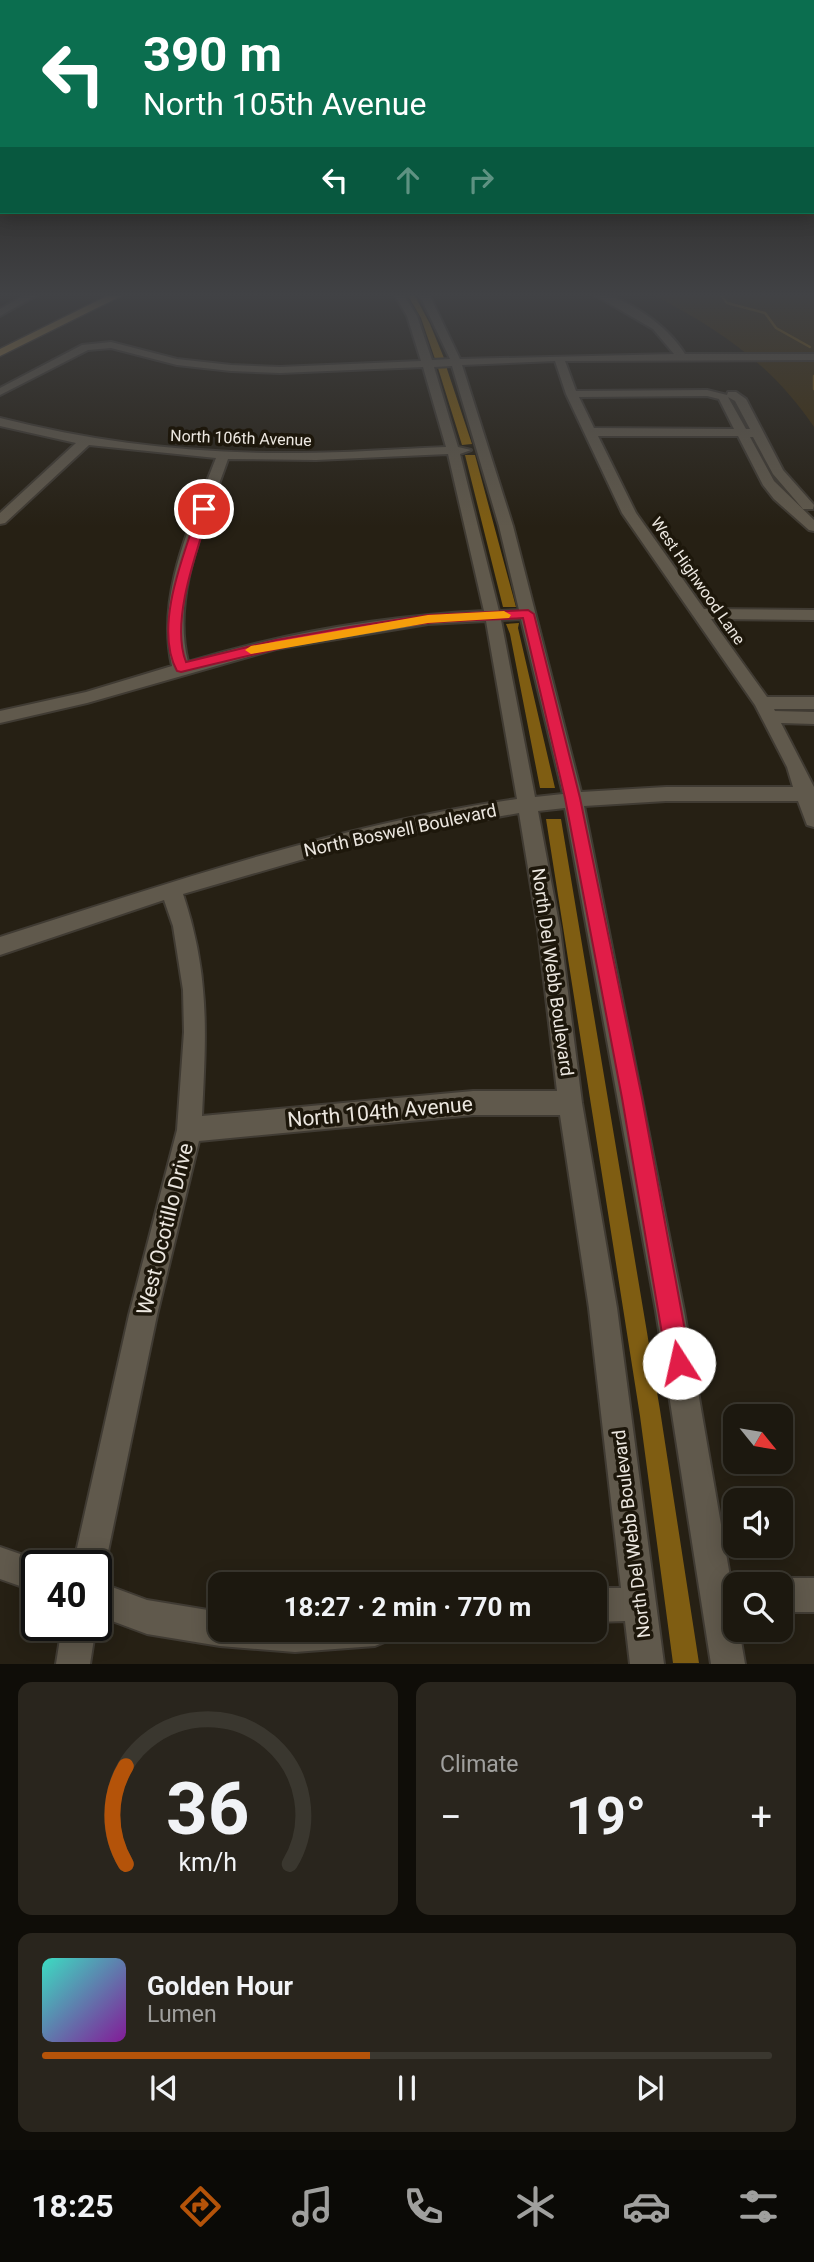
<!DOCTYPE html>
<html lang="en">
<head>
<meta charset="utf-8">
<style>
  :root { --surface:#1c180f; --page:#29251d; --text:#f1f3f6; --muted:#a0a09e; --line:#3a372f; --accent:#b45309 }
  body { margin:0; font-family:Roboto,sans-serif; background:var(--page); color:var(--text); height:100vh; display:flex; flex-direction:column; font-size:26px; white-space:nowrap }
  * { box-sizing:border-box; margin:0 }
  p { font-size:23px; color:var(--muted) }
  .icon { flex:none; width:38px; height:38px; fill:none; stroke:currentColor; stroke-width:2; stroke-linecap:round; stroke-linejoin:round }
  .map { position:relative; height:1664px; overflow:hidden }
  .sheet { display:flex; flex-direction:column; gap:18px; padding:18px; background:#0f0d08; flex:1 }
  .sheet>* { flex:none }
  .guide { position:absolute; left:0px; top:0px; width:816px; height:214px; box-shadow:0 4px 18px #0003,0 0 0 2px var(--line); background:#0b6e4f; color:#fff; overflow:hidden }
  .needle { width:46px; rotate:120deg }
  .controls { position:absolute; left:723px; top:1404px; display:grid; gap:14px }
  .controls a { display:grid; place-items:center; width:70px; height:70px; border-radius:14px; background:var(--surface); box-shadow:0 4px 18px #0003,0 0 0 2px var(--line); font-size:35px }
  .speed { position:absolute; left:21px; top:1550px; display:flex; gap:14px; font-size:35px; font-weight:700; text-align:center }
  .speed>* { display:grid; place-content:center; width:91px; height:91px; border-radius:50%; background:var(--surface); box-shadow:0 4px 18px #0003,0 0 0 2px var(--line); line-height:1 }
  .speed .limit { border:4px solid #111; border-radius:10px; background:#fff; color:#111 }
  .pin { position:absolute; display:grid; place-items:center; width:60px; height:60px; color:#fff; margin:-30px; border:4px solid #fff; border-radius:50%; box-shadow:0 2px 7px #0007 }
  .me { position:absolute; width:77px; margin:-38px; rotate:350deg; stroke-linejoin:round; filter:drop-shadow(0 0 5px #0008) }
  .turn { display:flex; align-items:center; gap:24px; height:147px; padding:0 28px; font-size:32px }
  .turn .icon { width:91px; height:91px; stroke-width:2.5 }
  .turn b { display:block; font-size:49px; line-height:60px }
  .lanes { display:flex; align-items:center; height:66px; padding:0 28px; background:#0003; justify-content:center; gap:35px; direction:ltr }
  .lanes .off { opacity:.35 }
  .big { font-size:52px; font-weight:700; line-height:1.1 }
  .sheet .tile { flex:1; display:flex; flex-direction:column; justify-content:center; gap:10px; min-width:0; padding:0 24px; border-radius:14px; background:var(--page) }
  .sheet .dial { align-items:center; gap:0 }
  .dial svg { height:182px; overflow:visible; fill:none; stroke:var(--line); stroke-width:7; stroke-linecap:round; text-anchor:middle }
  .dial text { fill:var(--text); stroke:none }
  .song { display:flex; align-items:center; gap:21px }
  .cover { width:84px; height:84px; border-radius:10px; background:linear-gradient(135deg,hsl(170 70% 55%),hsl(290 70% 35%)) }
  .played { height:7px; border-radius:4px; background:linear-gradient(90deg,var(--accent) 45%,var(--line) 45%) }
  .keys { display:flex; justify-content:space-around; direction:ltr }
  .heat { display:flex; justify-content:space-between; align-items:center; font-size:38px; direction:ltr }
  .sheet .tiles { flex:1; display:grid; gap:18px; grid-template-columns:1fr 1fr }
  .tile:last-child { grid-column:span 2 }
  .trip { position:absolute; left:208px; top:1572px; width:399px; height:70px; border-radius:14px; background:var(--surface); box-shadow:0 4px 18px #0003,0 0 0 2px var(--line); font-weight:700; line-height:70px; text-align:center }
  .tab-bar { display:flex; height:112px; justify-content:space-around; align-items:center; background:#0b0a06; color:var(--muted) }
  .tab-bar .icon { width:49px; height:49px }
  .tab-bar .active { color:var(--accent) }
  .tab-bar b { font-size:32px; color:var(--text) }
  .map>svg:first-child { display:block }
  .green { fill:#3f2e0b }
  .water { fill:#7f5d12 }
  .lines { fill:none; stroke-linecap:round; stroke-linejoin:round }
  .stream { stroke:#7f5d12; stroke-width:2.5 }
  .minor-casing { stroke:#403b33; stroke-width:4 }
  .major-casing { stroke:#403b33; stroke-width:3 }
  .minor { fill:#60594c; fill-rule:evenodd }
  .major { fill:#977b45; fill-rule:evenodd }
  .route { fill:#e11d48; stroke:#92132f; stroke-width:2 }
  .slow { fill:#f59e0b }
  .labels { text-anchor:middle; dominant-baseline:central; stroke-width:7; stroke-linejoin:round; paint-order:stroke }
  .far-street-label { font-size:16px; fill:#ece7e0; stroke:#1d170b }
  .street-label { font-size:18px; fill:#ece7e0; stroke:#1d170b }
  .near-street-label { font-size:21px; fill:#ece7e0; stroke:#1d170b }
</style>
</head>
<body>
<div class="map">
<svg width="814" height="1664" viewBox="0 0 814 1664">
  <rect width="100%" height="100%" fill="#262014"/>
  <path class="green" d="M652 294H814V427C771 363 718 329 652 294Z"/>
  <path class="water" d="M407 294H414L430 324 444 358 435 359 421 318Z
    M447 367V369L472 444 462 445 438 368Z
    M465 455H475L516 607H503Z
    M519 623 518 628 555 788H540L510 634 506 624Z
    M546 819H561L660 1410 699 1663H673L640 1416Z"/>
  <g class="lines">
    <path class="stream" d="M720 294 727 303 765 313 776 328 810 347
      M814 376V389"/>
    <defs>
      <path id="minor" d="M27 294H39L0 316V309Z
        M394 294H403L417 316 432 360 450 359 419 294H429L460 359 674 354 653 329 593 294C625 294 669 327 685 354H814V360L565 361 576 391 707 390 727 395 728 392H736L746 399 783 470 814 505 813 509H803L773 474 753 437H750L774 481 814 520V531L809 530 774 499 763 485 738 436H598L636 513 704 609 814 610V620L711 619 767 697H814V709H774L775 711 814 712V724L781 723 814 787V827L807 825 798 801H666L584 806 684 1311 735 1605V1629H739L745 1664H711L656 1311 565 808 538 811 560 929 582 1103 617 1308 664 1664H630L625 1621 595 1622V1588H621L589 1308 560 1115H473L199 1141 157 1315 105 1566 101 1578 96 1579V1566H73L129 1315 177 1130 184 1032 183 990 173 926 164 900 0 955V937C171 883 338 824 517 799L486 621 428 624 276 649 87 703 0 723V711L86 692 172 666C156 594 191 524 216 458L89 445 5 523 0 524V513L76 443 0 426V418C97 443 197 454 296 453 346 453 396 449 446 447L423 367 280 373 231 371 177 365 111 348 88 350 0 395V388L82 345 111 342 177 359 231 365 280 367 421 361 407 316ZM555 361 566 394 622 513 755 705 787 767 793 787H666L581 792 513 526 462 365ZM452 366 499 526 519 610 499 611 460 454 471 450 458 447 434 367ZM707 396 719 399 734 429 594 428 579 397ZM728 397 735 401 750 429H746ZM448 454 484 611C385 616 283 633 188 662 171 593 206 523 228 459L316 460ZM521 619 563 794 535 797 501 620ZM519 813 538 929 557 1091H473L202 1116C206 1034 210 975 183 894L369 840Z
        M0 1547 49 1564 37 1566V1592L0 1579Z
        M780 1578H814V1612H780V1584H768Z
        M96 1581 147 1600 220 1612V1629H392L387 1641 375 1646 295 1652 220 1646 147 1634 96 1615Z
        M62 1626H96L90 1664H56Z"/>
      <path id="major" d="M111 294H125L0 356V349Z"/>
    </defs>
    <use href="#minor" class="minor-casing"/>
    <use href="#major" class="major-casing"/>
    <use href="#minor" class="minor"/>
    <use href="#major" class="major"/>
  </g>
  <linearGradient id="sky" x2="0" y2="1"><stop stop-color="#15120b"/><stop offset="0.56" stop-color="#414245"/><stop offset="1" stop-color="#414245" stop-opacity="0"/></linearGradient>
  <rect width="814" height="527" fill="url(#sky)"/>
  <path class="route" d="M204 506 210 509C197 551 170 621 186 662L276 640 350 627 428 615 528 610 534 614 580 798 642 1098 691 1363 687 1371 679 1375 670 1371 667 1363 622 1098 565 798 523 618C491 620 459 620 427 623 344 632 262 652 181 672L177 671C153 627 184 554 199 509Z"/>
  <path class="slow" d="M504 611 511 615 509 618 428 623 251 654 245 650 251 646 428 615Z"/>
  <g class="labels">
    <g class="far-street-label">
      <text transform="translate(241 438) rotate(2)">North 106th Avenue</text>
      <text transform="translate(698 581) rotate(55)">West Highwood Lane</text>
    </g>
    <g class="street-label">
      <text transform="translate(400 830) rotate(-12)">North Boswell Boulevard</text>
      <text transform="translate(553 972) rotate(82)">North Del Webb Boulevard</text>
      <text transform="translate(631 1534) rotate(-97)">North Del Webb Boulevard</text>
    </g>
    <g class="near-street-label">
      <text transform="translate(380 1112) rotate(-5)">North 104th Avenue</text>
      <text transform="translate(165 1229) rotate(-76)">West Ocotillo Drive</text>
    </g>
  </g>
</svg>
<div class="controls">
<a><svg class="needle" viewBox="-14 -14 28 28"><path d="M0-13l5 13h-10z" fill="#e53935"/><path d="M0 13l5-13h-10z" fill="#a0a09e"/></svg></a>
<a><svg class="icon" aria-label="sound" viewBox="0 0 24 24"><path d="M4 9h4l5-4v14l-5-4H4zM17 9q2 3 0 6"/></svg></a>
<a><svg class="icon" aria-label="search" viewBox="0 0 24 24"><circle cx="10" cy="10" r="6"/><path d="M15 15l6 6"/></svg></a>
</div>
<div class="speed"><div class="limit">40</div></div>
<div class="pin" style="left:204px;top:509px;background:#d93025"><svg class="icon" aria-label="arrive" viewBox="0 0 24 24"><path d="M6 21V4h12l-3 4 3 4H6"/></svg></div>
<svg class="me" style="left:679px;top:1363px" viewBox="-20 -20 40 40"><circle r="19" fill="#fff"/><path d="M0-13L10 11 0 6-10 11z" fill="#e11d48"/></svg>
<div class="trip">18:27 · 2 min · 770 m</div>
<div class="guide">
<div class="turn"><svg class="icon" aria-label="left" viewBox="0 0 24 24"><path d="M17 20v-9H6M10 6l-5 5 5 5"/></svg><div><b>390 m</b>North 105th Avenue</div></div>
<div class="lanes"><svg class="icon" aria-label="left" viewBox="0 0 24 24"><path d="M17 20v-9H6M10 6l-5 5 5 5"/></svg><svg class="icon off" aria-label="ahead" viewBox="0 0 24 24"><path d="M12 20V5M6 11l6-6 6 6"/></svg><svg class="icon off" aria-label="right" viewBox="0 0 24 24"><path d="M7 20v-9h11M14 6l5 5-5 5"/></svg></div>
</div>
</div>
<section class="sheet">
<div class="tiles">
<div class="tile dial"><svg viewBox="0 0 100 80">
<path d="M14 69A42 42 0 1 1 86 69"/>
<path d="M14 69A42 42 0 0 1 14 26" stroke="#b45309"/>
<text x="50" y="56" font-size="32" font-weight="700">36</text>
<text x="50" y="72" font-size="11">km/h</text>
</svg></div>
<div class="tile"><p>Climate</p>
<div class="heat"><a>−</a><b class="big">19°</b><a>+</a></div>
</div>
<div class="tile">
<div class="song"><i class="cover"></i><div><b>Golden Hour</b><p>Lumen</p></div></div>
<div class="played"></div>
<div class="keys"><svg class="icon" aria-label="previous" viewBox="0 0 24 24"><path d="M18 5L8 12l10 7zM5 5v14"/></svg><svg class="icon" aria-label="pause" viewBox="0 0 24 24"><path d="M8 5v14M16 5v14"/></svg><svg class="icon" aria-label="next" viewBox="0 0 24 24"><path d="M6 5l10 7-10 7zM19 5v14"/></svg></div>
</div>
</div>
</section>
<nav class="tab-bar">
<b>18:25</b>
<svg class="icon active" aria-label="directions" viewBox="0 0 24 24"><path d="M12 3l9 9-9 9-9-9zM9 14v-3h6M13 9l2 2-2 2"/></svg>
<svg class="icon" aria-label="music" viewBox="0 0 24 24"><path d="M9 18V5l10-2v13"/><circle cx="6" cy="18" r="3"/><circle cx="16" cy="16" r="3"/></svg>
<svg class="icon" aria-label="phone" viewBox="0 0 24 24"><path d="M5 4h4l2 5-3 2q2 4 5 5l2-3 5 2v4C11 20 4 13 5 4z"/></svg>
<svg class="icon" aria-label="climate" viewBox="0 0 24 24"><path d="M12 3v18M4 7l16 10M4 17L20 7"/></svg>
<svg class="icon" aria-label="car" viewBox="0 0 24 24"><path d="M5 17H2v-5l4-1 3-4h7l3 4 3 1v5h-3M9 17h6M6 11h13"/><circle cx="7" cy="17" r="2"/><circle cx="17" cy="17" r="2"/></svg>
<svg class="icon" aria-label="filters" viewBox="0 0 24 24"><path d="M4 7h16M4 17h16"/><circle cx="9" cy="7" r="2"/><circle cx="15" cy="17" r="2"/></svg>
</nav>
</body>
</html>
